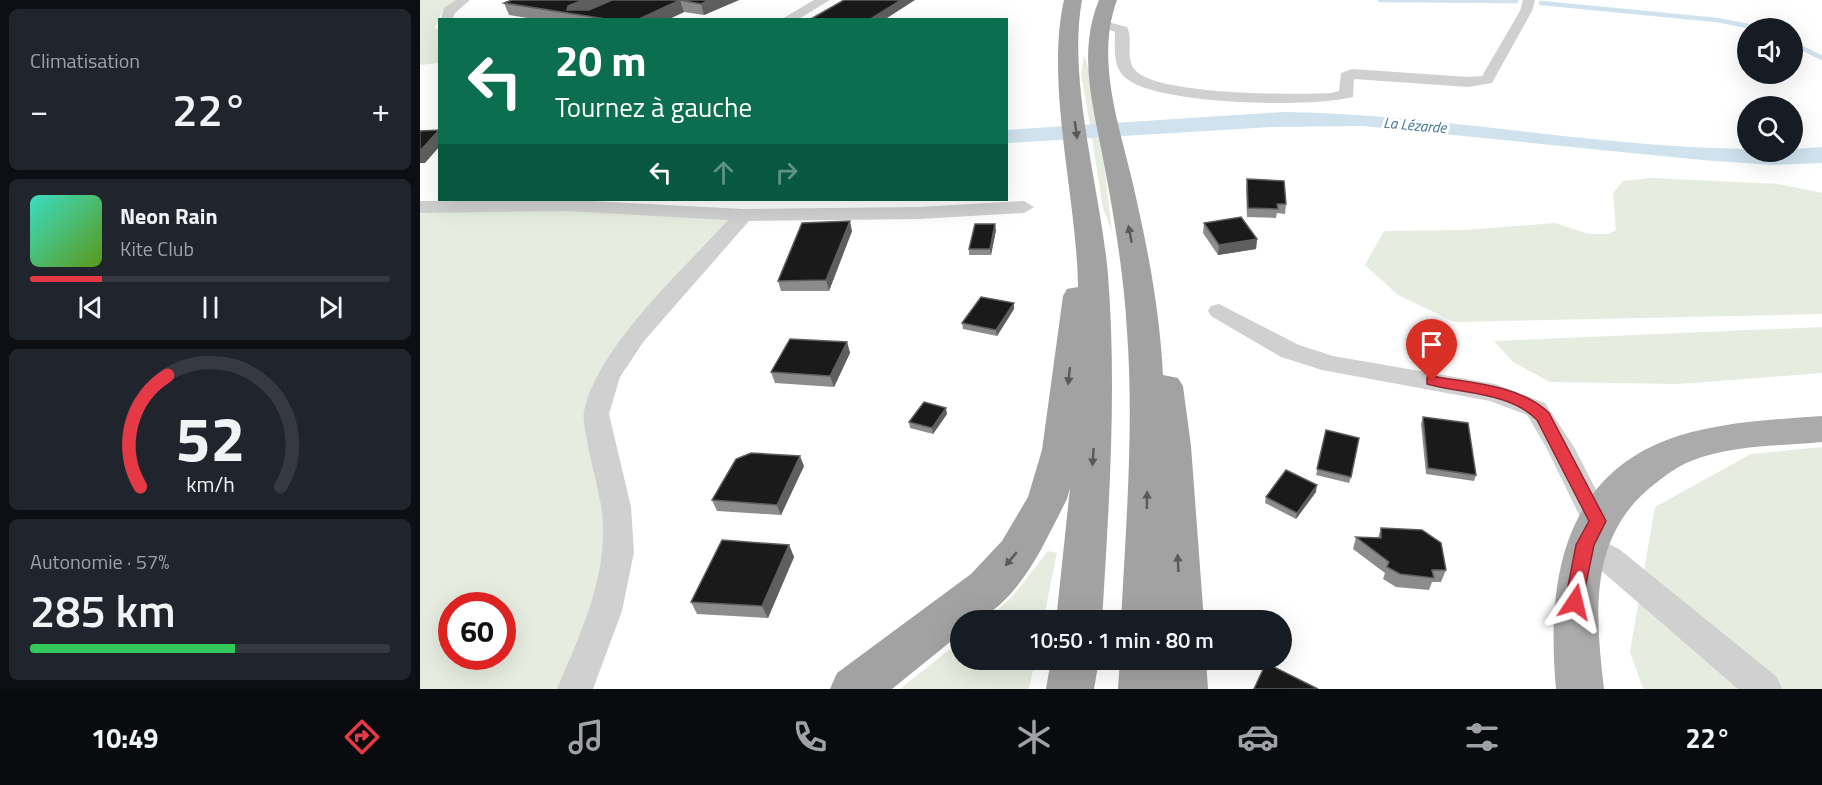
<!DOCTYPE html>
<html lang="fr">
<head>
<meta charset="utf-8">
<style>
  :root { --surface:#171b24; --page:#20242c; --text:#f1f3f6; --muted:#9ea1a6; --line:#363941; --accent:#e63946 }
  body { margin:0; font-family:"Titillium Web",sans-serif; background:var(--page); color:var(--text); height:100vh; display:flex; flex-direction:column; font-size:22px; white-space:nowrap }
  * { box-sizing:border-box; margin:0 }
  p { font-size:20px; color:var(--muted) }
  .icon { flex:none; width:33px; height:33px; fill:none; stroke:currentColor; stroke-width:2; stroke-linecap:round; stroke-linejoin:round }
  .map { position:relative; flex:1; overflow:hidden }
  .details { display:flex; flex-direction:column; gap:9px; padding:9px; background:#0d0f14; width:420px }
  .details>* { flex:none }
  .banner { position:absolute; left:18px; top:18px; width:570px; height:183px; border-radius:0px; box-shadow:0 6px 24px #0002; background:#0b6e4f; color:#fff; overflow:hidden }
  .controls { position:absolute; left:1317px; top:18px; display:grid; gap:12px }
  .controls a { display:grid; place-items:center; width:66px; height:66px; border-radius:50%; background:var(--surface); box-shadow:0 6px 24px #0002; font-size:30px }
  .speed { position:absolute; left:18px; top:592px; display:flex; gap:12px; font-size:30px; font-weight:700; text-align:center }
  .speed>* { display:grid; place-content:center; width:78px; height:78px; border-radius:50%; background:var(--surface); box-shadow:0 6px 24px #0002; line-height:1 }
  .speed .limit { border:9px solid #d22; background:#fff; color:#111 }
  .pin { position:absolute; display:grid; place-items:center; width:51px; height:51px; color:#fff; margin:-62px -26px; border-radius:50% 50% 50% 0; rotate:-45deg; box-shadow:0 0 6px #0007 }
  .pin .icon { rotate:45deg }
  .me { position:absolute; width:66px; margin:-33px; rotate:10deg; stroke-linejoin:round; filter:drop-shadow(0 0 4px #0008) }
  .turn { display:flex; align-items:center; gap:21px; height:126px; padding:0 18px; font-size:27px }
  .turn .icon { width:78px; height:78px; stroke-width:2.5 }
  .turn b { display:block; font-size:42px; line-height:51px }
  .lanes { display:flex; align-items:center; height:57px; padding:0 18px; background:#0003; justify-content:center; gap:30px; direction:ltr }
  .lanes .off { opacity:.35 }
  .big { font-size:45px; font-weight:600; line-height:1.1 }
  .details .tile { flex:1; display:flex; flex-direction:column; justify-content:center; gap:9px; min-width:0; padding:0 21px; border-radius:9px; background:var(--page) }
  .details .dial { align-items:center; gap:0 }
  .dial svg { height:156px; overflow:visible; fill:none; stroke:var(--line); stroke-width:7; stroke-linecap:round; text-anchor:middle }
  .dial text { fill:var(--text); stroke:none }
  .song { display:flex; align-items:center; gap:18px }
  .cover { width:72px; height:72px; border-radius:9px; background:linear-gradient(135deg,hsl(170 70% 55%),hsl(90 70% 35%)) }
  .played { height:6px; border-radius:3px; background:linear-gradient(90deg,var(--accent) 20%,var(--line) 20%) }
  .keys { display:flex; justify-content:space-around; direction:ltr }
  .heat { display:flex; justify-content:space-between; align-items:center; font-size:33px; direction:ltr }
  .charge { height:9px; border-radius:4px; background:linear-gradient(90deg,#34c759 57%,var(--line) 0) }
  .trip { position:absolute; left:530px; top:610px; width:342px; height:60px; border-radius:30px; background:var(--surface); box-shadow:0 6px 24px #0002; font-weight:600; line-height:60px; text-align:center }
  .tab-bar { display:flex; height:96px; justify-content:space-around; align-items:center; background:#090b0e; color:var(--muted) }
  .tab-bar .icon { width:42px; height:42px }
  .tab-bar .on { color:var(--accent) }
  .tab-bar b { font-size:27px; color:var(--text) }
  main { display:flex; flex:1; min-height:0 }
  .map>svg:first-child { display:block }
  .green { fill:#e6ecdf; fill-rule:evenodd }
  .water { fill:#cfe2ee }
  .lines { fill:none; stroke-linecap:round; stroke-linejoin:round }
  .stream { stroke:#cfe2ee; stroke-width:4.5 }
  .minor { fill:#d0d0d0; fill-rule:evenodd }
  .primary { fill:#ababab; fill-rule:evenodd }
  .trunk { fill:#a2a2a2; fill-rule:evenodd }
  .wall { fill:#8c8c8c }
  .shaded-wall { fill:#5f5f5f }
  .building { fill:#1a1a1a; stroke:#5f5f5f; stroke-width:1.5 }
  .oneway { fill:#5a5a5a }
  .route { fill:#e63946; stroke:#96252e; stroke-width:1.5 }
  .labels { text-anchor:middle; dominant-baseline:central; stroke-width:6; stroke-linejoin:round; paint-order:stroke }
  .far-water-label { font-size:15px; font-style:italic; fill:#3f7597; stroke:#fff }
</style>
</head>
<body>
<main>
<section class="details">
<div class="tile"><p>Climatisation</p>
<div class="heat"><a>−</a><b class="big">22°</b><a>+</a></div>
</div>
<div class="tile">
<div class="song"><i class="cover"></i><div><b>Neon Rain</b><p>Kite Club</p></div></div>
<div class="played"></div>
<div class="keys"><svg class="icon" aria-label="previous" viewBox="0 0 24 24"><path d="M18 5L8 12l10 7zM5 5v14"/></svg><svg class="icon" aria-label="pause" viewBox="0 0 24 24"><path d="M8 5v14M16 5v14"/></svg><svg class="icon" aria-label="next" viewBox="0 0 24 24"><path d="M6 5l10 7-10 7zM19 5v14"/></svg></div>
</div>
<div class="tile dial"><svg viewBox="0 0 100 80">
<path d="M14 69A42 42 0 1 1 86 69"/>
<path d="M14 69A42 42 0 0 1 28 12" stroke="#e63946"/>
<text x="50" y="56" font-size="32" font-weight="700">52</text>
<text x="50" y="72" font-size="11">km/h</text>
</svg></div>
<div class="tile"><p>Autonomie · 57%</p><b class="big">285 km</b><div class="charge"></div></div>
</section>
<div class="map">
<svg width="1402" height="689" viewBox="0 0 1402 689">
  <rect width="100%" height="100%" fill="#fff"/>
  <path class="green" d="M0 0H36L23 10 15 27 19 31V63L0 65Z
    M664 55 669 70 679 125H670L661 74Z
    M672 138H681L692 232 683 208Z
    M1231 178 1359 184 1402 193V314L1034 322 978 295 945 265 964 231 1044 230 1135 223 1169 234H1189L1196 230 1193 193 1203 181Z
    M0 207 323 215 216 336 176 414 196 507 155 689H0ZM32 606H82V657H32Z
    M1402 327V373L1259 384 1130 382 1093 362 1074 341Z
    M1402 447V689H1223L1210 652 1235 507 1331 454Z
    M628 551 637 553 623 621H564L591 598Z
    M540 641V660H615L609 689H480Z"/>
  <path class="water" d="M863 112C1019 114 1172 147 1327 149L1328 152H1372L1373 149 1402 147V163L1352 165 1282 160 943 126 853 127 587 143 586 130Z"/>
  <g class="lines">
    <path class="stream" d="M960 0 1096 1
      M1121 3 1297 20 1338 28
      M1372 43 1402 58"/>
    <path class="minor" d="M36 0H50L35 13 32 20 20 22 24 8Z
      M394 0H410L377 20H360Z
      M1103 0H1115L1112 11 1072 83 1048 87 934 79 933 97C891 108 740 105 707 79 692 68 695 48 695 32L677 25 684 21 707 27C714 40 704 59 716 71 739 95 875 95 911 93L919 91 921 73 932 69 1048 77 1062 76 1100 11Z
      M152 200 323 209 499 207 604 201 614 207 604 213 499 219 329 221 224 341 200 377 189 414 211 507 214 552 202 611 173 689H137C162 630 191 571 181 505 178 486 161 425 164 411 178 346 263 270 308 220L146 211 0 213V201Z
      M799 304 879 345 913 356 1075 384 1125 403 1154 447 1192 521 1188 529 1177 533 1166 529 1126 447 1107 415 1070 401 902 370 861 357 791 316 788 311 791 306Z
      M1165 532 1199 549 1357 677 1362 689H1318L1177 567 1154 554 1150 545 1154 536Z"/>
    <path class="primary" d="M1402 416V442C1360 446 1310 445 1271 461 1258 466 1246 475 1236 483 1168 534 1175 613 1184 689H1136C1127 590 1139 483 1244 441 1293 422 1350 420 1402 416Z"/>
    <path class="trunk" d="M644 0H662C647 82 681 191 688 275 697 390 689 506 682 621H636L650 488 647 499C625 541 603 596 558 620 554 622 546 621 540 621V634L472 689H410L417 673 551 574 582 541 608 497 622 450 643 296 647 289 658 287C657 198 625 85 644 0Z
      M679 0H697C673 65 704 137 717 202 730 260 740 316 743 375L758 378 763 386 771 446 784 621H701C706 525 714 427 707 331 704 277 695 222 685 169 675 112 656 56 679 0Z
      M631 660H679L674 689H626Z
      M700 660H786L788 689H698Z"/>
  </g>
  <path class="wall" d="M92 0H319L284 15 264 12 247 20H120L89 15 84 3Z
    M827 179 866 204 865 214 857 213 856 218 827 217 826 188Z
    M784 223 837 239 836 249 798 255 783 233Z
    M576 230 571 255H549V249Z
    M432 231 409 291H361L358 281Z
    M594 303V309L577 336 543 329 542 323Z
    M427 342 430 353 414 387 355 383 351 372Z
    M527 414 513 434 490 428 489 422Z
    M1003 417 1056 475 1054 481 1006 474 1001 424Z
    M906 430 931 477 929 483 896 475Z
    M384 466 361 515 297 511 292 500Z
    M896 492 876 519 845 503 846 497Z
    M961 528 1026 570 1021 582H1012L1009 590 976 587 963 579 965 573 933 549 936 537 958 538Z
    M369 545 374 557 348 618 277 614 271 602Z"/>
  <path class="shaded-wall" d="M163 0H193L160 15 147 10 148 6Z
    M260 0 264 12 247 20H217Z
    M289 0H319L284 15 281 4Z
    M481 0H495L464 20H449Z
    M19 130 20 146 5 163H0V151Z
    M430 221 432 231 409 291 406 280Z
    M575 224 576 230 571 255 570 249Z
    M837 239 836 249 798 255 799 245Z
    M594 303V309L577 336 576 330Z
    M427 342 430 353 414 387 410 376Z
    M526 408 527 414 513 434 512 428Z
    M380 456 384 466 361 515 357 505Z
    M897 485 896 492 876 519 877 513Z
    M369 545 374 557 348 618 342 606Z"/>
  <path class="building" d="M92 0H163L148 6 147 10H169L192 0H289L281 4 260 0 217 20H192L84 3Z
    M424 0H481L449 20H389Z
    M19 130 0 151V131Z
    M827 179 864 181 866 204H857L858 209 828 208Z
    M821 217 837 239 799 245 784 223Z
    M430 221 406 280 358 281 382 223Z
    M555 224H575L570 249H549Z
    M561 297 594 303 576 330 542 323Z
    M370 339 427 342 410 376 351 372Z
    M504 402 526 408 512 428 489 422Z
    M1003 417 1048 423 1056 475 1008 468Z
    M906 430 939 438 931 477 897 469Z
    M331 453 380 456 357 505 292 500 316 459Z
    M866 470 897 485 877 513 846 497Z
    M961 528 1002 530 1021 543 1026 570H1012L1014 578 980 574 967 567 969 562 936 537 961 538Z
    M302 540 369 545 342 606 271 602Z
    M846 663 898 689H834Z"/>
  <defs><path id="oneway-solid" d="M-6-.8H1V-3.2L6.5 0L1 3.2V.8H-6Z" transform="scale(1.5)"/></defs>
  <g class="oneway">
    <use href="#oneway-solid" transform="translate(656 130) rotate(82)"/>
    <use href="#oneway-solid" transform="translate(710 234) rotate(-101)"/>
    <use href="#oneway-solid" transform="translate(649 376) rotate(96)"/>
    <use href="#oneway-solid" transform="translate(673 457) rotate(94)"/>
    <use href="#oneway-solid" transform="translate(727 500) rotate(-89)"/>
    <use href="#oneway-solid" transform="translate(591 559) rotate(130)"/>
    <use href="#oneway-solid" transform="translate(758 563) rotate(-93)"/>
  </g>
  <path class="route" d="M1012 376C1049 383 1101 385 1129 413L1186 521 1174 545 1161 608 1155 610 1148 608 1145 602 1156 545 1169 521 1117 420C1090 392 1043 394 1007 384V377Z"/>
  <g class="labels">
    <g class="far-water-label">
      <text transform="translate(995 125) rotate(5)">La Lézarde</text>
    </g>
  </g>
</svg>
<div class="controls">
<a><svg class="icon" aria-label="sound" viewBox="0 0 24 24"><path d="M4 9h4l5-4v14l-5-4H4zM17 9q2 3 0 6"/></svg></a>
<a><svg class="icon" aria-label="search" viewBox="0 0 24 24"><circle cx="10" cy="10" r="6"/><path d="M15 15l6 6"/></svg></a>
</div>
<div class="speed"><div class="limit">60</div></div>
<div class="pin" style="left:1012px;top:381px;background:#d93025"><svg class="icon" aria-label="arrive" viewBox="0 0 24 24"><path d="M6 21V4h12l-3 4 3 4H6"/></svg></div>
<svg class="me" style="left:1155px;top:602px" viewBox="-20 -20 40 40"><path d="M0-17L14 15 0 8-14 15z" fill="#e63946" stroke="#fff" stroke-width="4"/></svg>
<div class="trip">10:50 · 1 min · 80 m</div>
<div class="banner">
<div class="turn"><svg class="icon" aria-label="left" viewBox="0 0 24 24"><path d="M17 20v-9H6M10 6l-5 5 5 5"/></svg><div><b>20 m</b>Tournez à gauche</div></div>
<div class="lanes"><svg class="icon" aria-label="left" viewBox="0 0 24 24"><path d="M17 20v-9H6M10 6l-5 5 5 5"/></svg><svg class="icon off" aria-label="ahead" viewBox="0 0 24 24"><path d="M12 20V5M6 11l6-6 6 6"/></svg><svg class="icon off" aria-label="right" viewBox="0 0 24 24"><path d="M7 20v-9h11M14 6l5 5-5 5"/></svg></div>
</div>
</div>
</main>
<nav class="tab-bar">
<b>10:49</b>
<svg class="icon on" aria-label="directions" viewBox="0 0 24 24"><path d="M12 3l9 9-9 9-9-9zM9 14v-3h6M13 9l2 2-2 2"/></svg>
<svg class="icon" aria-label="music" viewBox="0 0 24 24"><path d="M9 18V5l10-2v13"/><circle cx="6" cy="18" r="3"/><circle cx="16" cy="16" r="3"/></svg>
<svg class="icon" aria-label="phone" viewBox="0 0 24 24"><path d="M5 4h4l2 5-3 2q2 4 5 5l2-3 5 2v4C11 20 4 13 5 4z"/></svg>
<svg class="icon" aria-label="climate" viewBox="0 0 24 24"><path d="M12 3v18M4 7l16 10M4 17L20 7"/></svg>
<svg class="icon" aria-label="car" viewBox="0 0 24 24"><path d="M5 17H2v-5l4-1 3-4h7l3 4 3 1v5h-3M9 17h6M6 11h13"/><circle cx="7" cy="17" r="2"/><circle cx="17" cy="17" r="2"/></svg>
<svg class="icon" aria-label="filters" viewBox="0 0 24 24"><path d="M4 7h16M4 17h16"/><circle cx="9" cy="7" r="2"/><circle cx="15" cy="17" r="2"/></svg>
<b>22°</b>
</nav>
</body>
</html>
